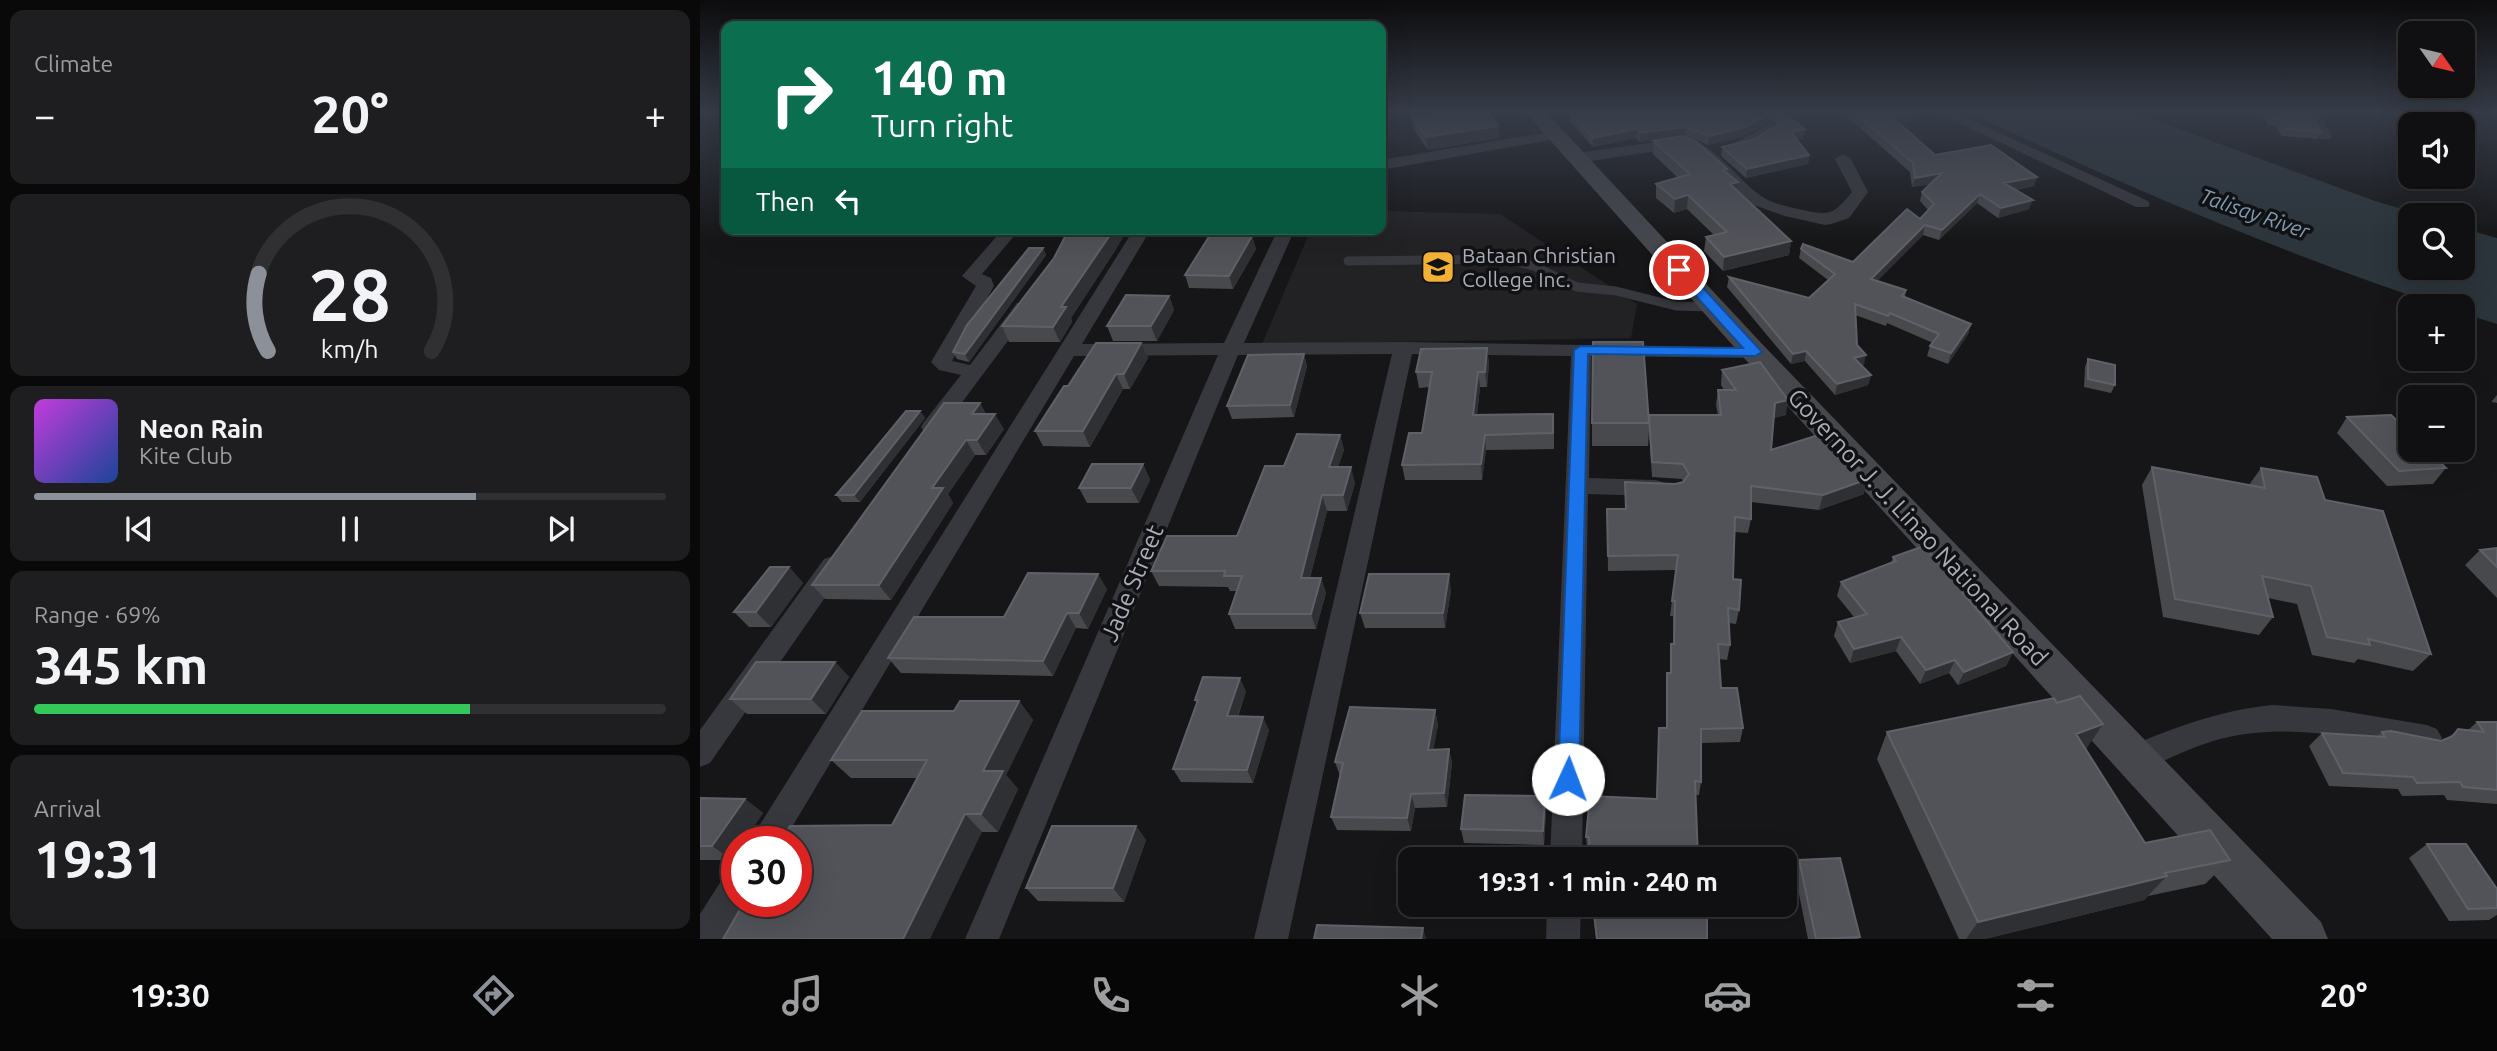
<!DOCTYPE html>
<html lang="en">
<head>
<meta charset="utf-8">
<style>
  :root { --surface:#101012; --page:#1e1e20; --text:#f1f3f6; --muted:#9c9d9f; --line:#303032; --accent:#8c9099 }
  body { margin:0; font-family:Ubuntu,sans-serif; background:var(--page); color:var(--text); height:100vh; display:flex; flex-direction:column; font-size:26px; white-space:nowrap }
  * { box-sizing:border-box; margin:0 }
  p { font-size:23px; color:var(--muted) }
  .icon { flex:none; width:38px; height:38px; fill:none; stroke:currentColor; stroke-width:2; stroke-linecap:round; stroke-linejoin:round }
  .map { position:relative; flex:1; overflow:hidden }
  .panel { display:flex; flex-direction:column; gap:10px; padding:10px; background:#09090a; width:700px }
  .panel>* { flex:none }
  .banner { position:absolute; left:21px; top:21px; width:665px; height:214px; border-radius:14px; box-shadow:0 7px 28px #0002,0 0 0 2px var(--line); background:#0b6e4f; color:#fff; overflow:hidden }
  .needle { width:46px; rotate:124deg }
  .buttons { position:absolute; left:1698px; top:21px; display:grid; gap:14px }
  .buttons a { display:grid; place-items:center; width:77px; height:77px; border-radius:14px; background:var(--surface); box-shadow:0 7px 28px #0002,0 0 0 2px var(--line); font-size:35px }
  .speed { position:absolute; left:21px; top:826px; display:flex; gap:14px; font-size:35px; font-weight:700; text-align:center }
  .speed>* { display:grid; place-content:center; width:91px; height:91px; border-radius:50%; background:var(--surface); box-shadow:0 7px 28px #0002,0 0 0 2px var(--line); line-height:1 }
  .speed .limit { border:10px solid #d22; background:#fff; color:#111 }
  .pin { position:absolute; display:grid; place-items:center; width:60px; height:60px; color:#fff; margin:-30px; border:4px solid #fff; border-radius:50%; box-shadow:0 2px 7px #0007 }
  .me { position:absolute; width:77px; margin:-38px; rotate:2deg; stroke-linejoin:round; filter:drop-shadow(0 0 5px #0008) }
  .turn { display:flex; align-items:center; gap:24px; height:147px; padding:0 35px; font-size:32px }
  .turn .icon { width:91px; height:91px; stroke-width:2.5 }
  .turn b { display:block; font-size:49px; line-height:60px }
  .then { display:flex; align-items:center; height:66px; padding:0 35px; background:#0003; gap:14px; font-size:26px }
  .big { font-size:52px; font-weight:600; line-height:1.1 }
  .panel .card { flex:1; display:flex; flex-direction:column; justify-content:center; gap:10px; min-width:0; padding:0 24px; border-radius:14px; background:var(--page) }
  .panel .dial { align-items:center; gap:0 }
  .dial svg { height:182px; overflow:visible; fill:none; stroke:var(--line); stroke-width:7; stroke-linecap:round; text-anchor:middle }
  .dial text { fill:var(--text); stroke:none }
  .song { display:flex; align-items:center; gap:21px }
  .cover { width:84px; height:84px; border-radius:10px; background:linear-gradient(135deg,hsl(290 70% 55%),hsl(220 70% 35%)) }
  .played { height:7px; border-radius:4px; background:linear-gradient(90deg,var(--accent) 70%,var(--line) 70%) }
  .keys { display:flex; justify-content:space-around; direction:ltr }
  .heat { display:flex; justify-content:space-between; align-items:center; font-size:38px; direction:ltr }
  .charge { height:10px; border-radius:5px; background:linear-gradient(90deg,#34c759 69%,var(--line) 0) }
  .trip { position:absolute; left:698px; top:847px; width:399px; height:70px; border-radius:14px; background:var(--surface); box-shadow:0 7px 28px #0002,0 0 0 2px var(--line); font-weight:600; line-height:70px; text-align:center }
  .tab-bar { display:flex; height:112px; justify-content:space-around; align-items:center; background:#060607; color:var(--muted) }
  .tab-bar .icon { width:49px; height:49px }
  .tab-bar .active { color:var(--accent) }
  .tab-bar b { font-size:32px; color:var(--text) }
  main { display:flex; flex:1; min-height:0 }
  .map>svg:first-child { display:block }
  .built { fill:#222225 }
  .water { fill:#2c353c }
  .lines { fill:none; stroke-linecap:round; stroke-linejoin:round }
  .lane { stroke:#37383d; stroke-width:9 }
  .street { fill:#37383d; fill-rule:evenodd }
  .secondary { fill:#45474d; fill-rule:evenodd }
  .wall { fill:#47494d }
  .shaded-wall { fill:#2f3033 }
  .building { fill:#525359; stroke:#5f6168; stroke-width:2 }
  .route { fill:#1a73e8; stroke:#114b97; stroke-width:2 }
  .labels { text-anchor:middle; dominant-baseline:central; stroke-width:7; stroke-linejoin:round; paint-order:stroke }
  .far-water-label { font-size:21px; font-style:italic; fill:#7f9bb3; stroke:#111113 }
  .far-poi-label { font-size:21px; fill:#a8adb8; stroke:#111113; text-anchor:start }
  .street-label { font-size:24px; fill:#a8adb8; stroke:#111113 }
</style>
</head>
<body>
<main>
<section class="panel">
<div class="card"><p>Climate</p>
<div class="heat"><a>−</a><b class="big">20°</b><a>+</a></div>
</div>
<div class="card dial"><svg viewBox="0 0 100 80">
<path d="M14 69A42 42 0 1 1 86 69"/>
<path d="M14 69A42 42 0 0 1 10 35" stroke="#8c9099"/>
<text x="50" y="56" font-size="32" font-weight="700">28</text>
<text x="50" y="72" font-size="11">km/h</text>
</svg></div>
<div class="card">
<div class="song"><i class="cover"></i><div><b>Neon Rain</b><p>Kite Club</p></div></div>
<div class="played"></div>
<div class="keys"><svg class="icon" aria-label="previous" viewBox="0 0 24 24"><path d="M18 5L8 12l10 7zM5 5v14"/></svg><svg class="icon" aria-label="pause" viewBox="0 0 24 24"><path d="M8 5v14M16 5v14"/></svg><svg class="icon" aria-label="next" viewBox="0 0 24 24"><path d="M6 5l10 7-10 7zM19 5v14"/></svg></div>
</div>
<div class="card"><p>Range · 69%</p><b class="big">345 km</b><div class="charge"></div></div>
<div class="card"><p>Arrival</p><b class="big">19:31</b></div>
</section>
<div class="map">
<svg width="1797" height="939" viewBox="0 0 1797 939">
  <rect width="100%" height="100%" fill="#161618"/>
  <path class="built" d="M681 211 800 214 937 304 931 338 562 344 611 229H681Z"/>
  <path class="water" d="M1267 112H1433L1675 201 1722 215H1710V268H1762V228L1797 238V324L1762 313V306H1742C1580 253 1421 184 1267 112Z"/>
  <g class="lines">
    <path class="lane" d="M648 261 804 259 834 266 877 287 916 291 976 306 1011 307"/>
    <path class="street" d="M1236 112H1254L1448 201 1450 204 1448 207H1436Z
      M1605 112H1619L1632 136 1630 139H1620Z
      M1071 123 1078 127 1062 141 1036 150 1029 146Z
      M857 131 862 132 864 135 862 138 681 170V160Z
      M985 138C1020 146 1037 182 1066 199 1077 205 1091 207 1103 210 1131 216 1134 214 1152 192L1135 159 1143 154 1151 159 1168 192 1149 218 1131 224 1125 225 1085 216 1054 205 997 153 983 147 877 163 869 158 877 153Z
      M303 229H320L282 274 291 278 294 286 252 361 270 365 317 303H331L333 307 240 432 232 434 224 432 221 427 224 422 261 375 239 370 231 362 276 286 262 276Z
      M434 229H451L382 344 524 343 578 229H595L544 343 703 342 1061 348 1064 352 1061 356 1054 358 891 356 889 478 955 480 963 482 967 488 963 494 955 496 888 494 882 859H850L871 356 712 354 588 939H554L692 354 538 355 299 939H265L518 355 374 356 83 842H49Z
      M133 556 142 559 146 566 142 573 10 763 0 767V730L124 559Z
      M1573 705 1631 709 1727 725 1737 729 1742 738 1737 747 1727 751C1658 739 1589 721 1520 739 1490 747 1464 762 1435 773L1424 769 1420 759 1424 749C1472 728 1520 710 1573 705Z
      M37 871V901H47L24 939H0V914L25 875Z
      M847 905H881L880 939H846Z"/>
    <path class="secondary" d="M825 112H846L1064 346 1621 922 1628 939H1572L1044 358Z"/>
  </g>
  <path class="wall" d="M1082 112 1103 138 1097 140 1109 155 1108 164 1046 178 1021 156 1022 147 1055 139 1077 124 1072 121 1042 137 1008 145 985 135 940 142 936 138 893 147 870 121V113Z
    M1142 112H1220L1218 121 1200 124 1235 155 1337 177 1334 186 1316 190 1329 209 1298 218 1277 203 1239 240 1223 235 1177 281 1206 290 1205 298 1271 324 1268 334 1248 364 1227 356 1230 346 1233 343 1187 323 1186 326 1155 315 1157 345 1164 365H1162L1171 375 1168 385 1135 395 1105 361 1091 364 1027 287 1029 277 1109 298 1128 280 1099 258 1101 249 1153 262 1220 219 1228 210 1220 201 1222 192 1231 184 1212 187 1210 172Z
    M1560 112H1609L1621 132 1617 139 1582 136 1575 126 1568 125Z
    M712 117 798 126 799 138 728 150 714 130Z
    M953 141 1027 169V173L1037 191 1091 241 1089 255 1023 271 1004 251 1006 237 1014 235 987 209 974 213 956 198V184L978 178 953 154Z
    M552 236 556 249 533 289 489 288 485 275Z
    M418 246 371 318 372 322 360 342H309L302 326Z
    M343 248 346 255 269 362 257 359 253 352Z
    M469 296 474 310 457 341H413L407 326Z
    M441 343 448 358 430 389H423L390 447 343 446 335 431 368 386Z
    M787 348 789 364 787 387H780L777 415 854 429V449L786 450 782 480H705L702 465 722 433 730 387 719 388 716 372Z
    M604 354 607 366 594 417 532 419 527 406Z
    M1388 359 1415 385 1411 393 1384 387 1385 367Z
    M1022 370 1086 415 1074 418 1071 450 1164 494 1119 510 1051 502V519L1048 533 1035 532 1033 579 1039 610 1036 624 1029 623 1030 645 1027 660 1019 659 1021 688 1043 728 1040 742 1001 743V782L999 795H996L889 851 887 850 886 837 956 799 959 728H966L967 673H970L971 644H973V616H970L976 570 908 571 907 509H925V482L975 484 983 482 982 479 952 477 949 431 948 446H892V423L1018 415 1016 405 1018 390H1024L1021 385Z
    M1797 395V403L1792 402V401Z
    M280 403 286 414 304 429 286 455H275L248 494 253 503 191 600 125 599 112 585Z
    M220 411 225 418 160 502H142L136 495Z
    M1647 417 1746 468 1733 484 1687 486 1637 433Z
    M640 435 644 450 638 467 655 483 647 511H627L610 578H621L626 593 616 629H535L529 614 537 591H530L528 587 459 586 451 571 537 536 584 466Z
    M443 464 450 480 439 503H387L379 488Z
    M1452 467 1549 485 1561 468 1625 500 1731 654 1713 671 1658 659 1654 663 1612 655 1597 604 1568 598 1573 617 1559 635 1463 617 1442 485Z
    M1797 548V598L1765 565 1780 550Z
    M1193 557 1265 595 1313 652 1306 666 1258 685 1249 673 1220 684 1196 651 1150 663 1134 636 1138 622 1154 617 1137 596 1141 582 1191 563Z
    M89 567 103 583 71 627H49L34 612Z
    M407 589 388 629 376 628 353 676 201 673 188 658 304 617Z
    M751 590 745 628H665L660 613Z
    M135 662 149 677 126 714H47L30 699Z
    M546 691 538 717 569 730 553 783 481 782 473 769 497 704 495 700Z
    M319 701 333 720 306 775 318 789 298 832H282L192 825 217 778H151L131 760 254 711Z
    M735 710 738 725 733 750 749 749 752 763 747 807 715 808 711 831 637 830 631 817 640 776 635 762Z
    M1777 722H1797V804L1747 800 1744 795 1702 796 1698 789 1629 786 1609 746 1622 733 1677 736 1682 732 1741 741 1747 739 1758 729 1768 730Z
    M1187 732 1386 750 1445 843 1530 860 1505 884 1448 896 1444 900 1285 939H1259L1177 759Z
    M0 798 45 799 63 813 43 842H37L32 860H0Z
    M846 810 844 845 764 843 761 829Z
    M436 826 446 840 424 902 338 901 326 888Z
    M1727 844 1797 889V915L1789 920 1749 921 1709 858Z
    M1099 860 1160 937 1158 939H1108L1095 874Z
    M890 905H999V914L1007 939H896L893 914H891Z"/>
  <path class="shaded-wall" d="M1080 112 1073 113 1072 121 1042 137 1008 145 1009 136 1072 113Z
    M1220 112 1218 121 1190 125 1192 117Z
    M798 126 799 138 728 150 726 137Z
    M985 127V135L940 142V133Z
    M937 129 936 138 893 147V138Z
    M1105 129 1103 138 1090 141 1091 132Z
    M1109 155 1108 164 1046 178 1047 169Z
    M1242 173 1240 182 1212 187 1215 178Z
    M1337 177 1334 186 1301 193 1304 183Z
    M1038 182 1036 196 1030 184Z
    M1280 194 1277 203 1239 240 1242 230Z
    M988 195 987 209 974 213 975 199Z
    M1333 200 1329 209 1298 218 1301 208Z
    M1225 225 1223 235 1169 289 1171 279Z
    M414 229H428L418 246 371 318 372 322 360 342 353 327 361 307Z
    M552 236 556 249 533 289 529 276Z
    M1091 241 1089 255 1023 271 1024 257Z
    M343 248 346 255 269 362 265 354Z
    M469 296 474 310 457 341 451 326Z
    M1271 324 1268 334 1248 364 1251 353Z
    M441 343 448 358 430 389 424 374Z
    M787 348 789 364 787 387 785 372Z
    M1106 351 1105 361 1091 364 1093 354Z
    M604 354 607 366 594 417 590 405Z
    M1166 355 1164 365 1152 368 1154 358Z
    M778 372 780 387 775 431 773 415Z
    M416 374 423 389 390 447 383 431Z
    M1171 375 1168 385 1135 395 1137 384Z
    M1088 400 1086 415 1073 418 1075 403Z
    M280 403 288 418 272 414Z
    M220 411 225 418 160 502 154 495Z
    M295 414 304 429 286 455 277 440Z
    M640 435 644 450 633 482 629 467Z
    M785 435 786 450 782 480 781 464Z
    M266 440 275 455 248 494 253 503 191 600 179 585 232 488Z
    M443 464 450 480 439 503 431 488Z
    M651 467 655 483 647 511 643 495Z
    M1168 479 1164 494 1119 510 1123 495Z
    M622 495 627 511 606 593 601 578Z
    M89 567 103 583 71 627 56 612Z
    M398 574 407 589 388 629 379 613Z
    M749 574 751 590 745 628 743 613Z
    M621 578 626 593 616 629 611 614Z
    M367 613 376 628 353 676 343 661Z
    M1201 637 1196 651 1150 663 1154 649Z
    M1313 652 1306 666 1258 685 1264 672Z
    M1255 660 1249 673 1220 684 1226 670Z
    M135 662 149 677 126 714 111 699Z
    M540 678 546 691 533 730 527 716Z
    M319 701 333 720 306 775 318 789 298 832 281 814 283 771Z
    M735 710 738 725 731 764 728 750Z
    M563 717 569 730 553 783 547 770Z
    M1403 724 1385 751 1376 734Z
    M749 749 752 763 747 807 744 793Z
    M711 794 715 808 711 831 707 818Z
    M845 796 846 810 844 845 843 831Z
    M45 799 63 813 43 842H37V852L32 860 12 846Z
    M265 814 282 832 230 939H203Z
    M436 826 446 840 424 902 413 888Z
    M1467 876 1444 900 1285 939H1266L1278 922Z
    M723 928 726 939H721Z"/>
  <path class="building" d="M745 112H788L798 126 726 137 712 117Z
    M874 112H1082L1105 129 1091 132 1109 155 1047 169 1022 147 1055 139 1079 123 1082 118 1073 112 1043 128 1009 136 985 127 940 133 937 129 893 138 870 113Z
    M1154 112H1220L1192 117 1235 155 1291 145 1337 177 1304 183 1333 200 1301 208 1280 194 1242 230 1225 225 1171 279 1206 290 1202 296 1271 324 1251 353 1230 346 1239 334 1190 313 1188 316 1155 304 1157 345 1166 355 1154 358 1171 375 1137 384 1106 351 1093 354 1029 277 1109 298 1135 274 1101 249 1103 244 1153 262 1207 209 1220 219 1234 204 1222 192 1242 173 1215 178 1213 163Z
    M1567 112H1609L1621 132 1586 129 1578 119 1571 118Z
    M984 136 997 142 1027 169 1023 170 1038 182 1030 184 1091 241 1024 257 1006 237 1027 232 988 195 975 199 956 184 990 174 953 141Z
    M369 229H414L361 307H366L353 327 302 326 354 258Z
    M510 235 552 236 529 276 485 275Z
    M329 248H343L265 354 253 352 267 325Z
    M426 295 469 296 451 326H407Z
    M893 342H943L949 423H892Z
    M396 343H441L424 374H416L383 431H335L364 386H368Z
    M787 348 785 372H778L773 415 853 414V433L785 435 781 464 702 465 709 433H722L732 372H716L721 349Z
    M604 354 590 405 527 406 548 355Z
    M1388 359 1415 365V385L1388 379Z
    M1060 362 1088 400 1075 403 1071 450 1125 433 1168 479 1123 495 1051 486V519L1035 517 1033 579 1041 580 1039 610 1028 608 1030 645 1018 644 1021 688H1037L1043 728 1001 729V782L995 781 998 859H890L889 837H886L890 796 957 799 959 728H967V673H971V644H974L975 601H972L978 555 908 556 907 509H926L925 482 975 484 983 482 989 474 983 464 952 462 949 415H1021L1018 390H1036L1022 370Z
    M244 403H280L272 414H295L277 440H266L232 488H243L179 585H112Z
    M206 411H220L154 495H136L156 472Z
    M1691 415 1710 433V450H1727L1746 468 1699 471 1647 417Z
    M597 434 640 435 629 467H651L643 495H622L601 578H621L611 614H529L542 576H524L525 571H451L467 536H537L565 466H584Z
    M392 464H443L431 488H379Z
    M1452 467 1565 488 1561 468 1617 477 1625 500 1683 511 1731 654 1668 639 1670 645 1627 637 1611 586 1562 576 1573 617 1475 599Z
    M1224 546 1266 592 1263 593 1313 652 1264 672 1255 660 1226 670 1201 637 1154 649 1138 622 1167 614 1141 582 1196 561 1193 557Z
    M1797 548V567L1780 550Z
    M70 567H89L56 612H34Z
    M328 573 398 574 379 613H367L343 661 188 658 214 617H304Z
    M669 574H749L743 613H660Z
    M56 662H135L111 699H30Z
    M503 677 540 678 527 716 563 717 547 770 473 769 498 700H495Z
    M1380 696 1403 724 1376 734 1445 843 1510 830 1530 860 1465 873 1467 876 1278 922 1187 732 1354 698 1357 703Z
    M260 701H319L283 771H303L281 814H265L203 939H23L45 901H96V842H81L90 826 192 825 227 760H131L162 711H254Z
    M650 707 735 710 728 750 749 749 744 793 711 794 707 818 631 817 643 763 635 762Z
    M1777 722H1797V790L1763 787 1760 782 1717 783 1713 777 1643 773 1622 733 1685 737 1682 732 1691 731 1741 741 1753 736 1758 729 1784 732Z
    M765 795 845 796 843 831 761 829Z
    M0 798 45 799 12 846H0Z
    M352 826H436L413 888H326Z
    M1727 844H1766L1797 889V908L1768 909Z
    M1140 858 1160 937 1116 939 1099 860Z
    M893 905H999V914H1007V939H897Z
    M617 925 723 928 721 939H614Z"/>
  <linearGradient id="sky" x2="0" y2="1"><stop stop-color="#0c0c0d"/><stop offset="0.46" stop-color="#363c48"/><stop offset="1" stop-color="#363c48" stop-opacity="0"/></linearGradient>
  <rect width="1797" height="243" fill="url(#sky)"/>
  <path class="route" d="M979 266 984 267 1062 352 1055 356 888 354 879 779 876 786 868 789 861 786 858 779 874 350 881 346 1043 348 975 273 973 270Z"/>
  <defs>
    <symbol id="school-square" viewBox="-11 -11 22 22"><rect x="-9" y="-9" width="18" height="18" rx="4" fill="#f2b134" stroke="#111113"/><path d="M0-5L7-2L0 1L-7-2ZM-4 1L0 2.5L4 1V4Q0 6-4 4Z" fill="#111"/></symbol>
  </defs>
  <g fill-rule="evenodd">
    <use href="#school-square" x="719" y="248" width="38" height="38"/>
  </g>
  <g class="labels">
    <g class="far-water-label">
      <text transform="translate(1555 213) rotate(19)">Talisay River</text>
    </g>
    <g class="far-poi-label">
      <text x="762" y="255">Bataan Christian<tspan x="762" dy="24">College Inc.</tspan></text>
    </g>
    <g class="street-label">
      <text transform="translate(1218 527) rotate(47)">Governor J. J. Linao National Road</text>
      <text transform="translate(432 583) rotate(-67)">Jade Street</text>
    </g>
  </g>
</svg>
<div class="buttons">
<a><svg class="needle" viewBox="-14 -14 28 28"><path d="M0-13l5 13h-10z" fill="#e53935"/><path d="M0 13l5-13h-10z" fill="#9c9d9f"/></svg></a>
<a><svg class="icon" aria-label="sound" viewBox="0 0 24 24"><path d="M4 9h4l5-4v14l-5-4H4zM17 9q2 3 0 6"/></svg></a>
<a><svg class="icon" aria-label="search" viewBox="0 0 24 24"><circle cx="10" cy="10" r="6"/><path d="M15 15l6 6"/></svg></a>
<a>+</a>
<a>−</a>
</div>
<div class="speed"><div class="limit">30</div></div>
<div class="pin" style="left:979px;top:270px;background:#d93025"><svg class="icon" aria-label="arrive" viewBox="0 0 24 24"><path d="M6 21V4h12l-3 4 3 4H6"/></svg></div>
<svg class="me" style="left:868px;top:779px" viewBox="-20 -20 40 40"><circle r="19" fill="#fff"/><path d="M0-13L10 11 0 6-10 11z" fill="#1a73e8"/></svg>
<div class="trip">19:31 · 1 min · 240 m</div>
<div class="banner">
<div class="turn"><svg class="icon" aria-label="right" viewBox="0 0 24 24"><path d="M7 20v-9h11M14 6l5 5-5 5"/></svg><div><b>140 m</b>Turn right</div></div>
<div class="then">Then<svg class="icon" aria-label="left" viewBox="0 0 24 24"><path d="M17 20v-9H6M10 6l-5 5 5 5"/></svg></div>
</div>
</div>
</main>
<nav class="tab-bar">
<b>19:30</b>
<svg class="icon active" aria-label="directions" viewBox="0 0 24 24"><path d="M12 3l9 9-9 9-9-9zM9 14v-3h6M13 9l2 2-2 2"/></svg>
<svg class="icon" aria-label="music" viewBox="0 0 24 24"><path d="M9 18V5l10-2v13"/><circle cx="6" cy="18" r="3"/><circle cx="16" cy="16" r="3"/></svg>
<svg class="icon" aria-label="phone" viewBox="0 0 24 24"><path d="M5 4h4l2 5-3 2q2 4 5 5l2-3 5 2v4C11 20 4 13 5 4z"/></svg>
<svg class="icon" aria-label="climate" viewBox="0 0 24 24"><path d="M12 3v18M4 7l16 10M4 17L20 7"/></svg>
<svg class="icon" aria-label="car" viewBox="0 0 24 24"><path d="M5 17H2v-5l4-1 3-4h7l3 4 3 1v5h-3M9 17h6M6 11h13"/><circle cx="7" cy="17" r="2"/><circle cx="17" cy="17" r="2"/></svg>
<svg class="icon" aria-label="filters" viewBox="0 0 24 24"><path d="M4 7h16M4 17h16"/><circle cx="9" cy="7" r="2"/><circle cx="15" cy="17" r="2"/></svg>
<b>20°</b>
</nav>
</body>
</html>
